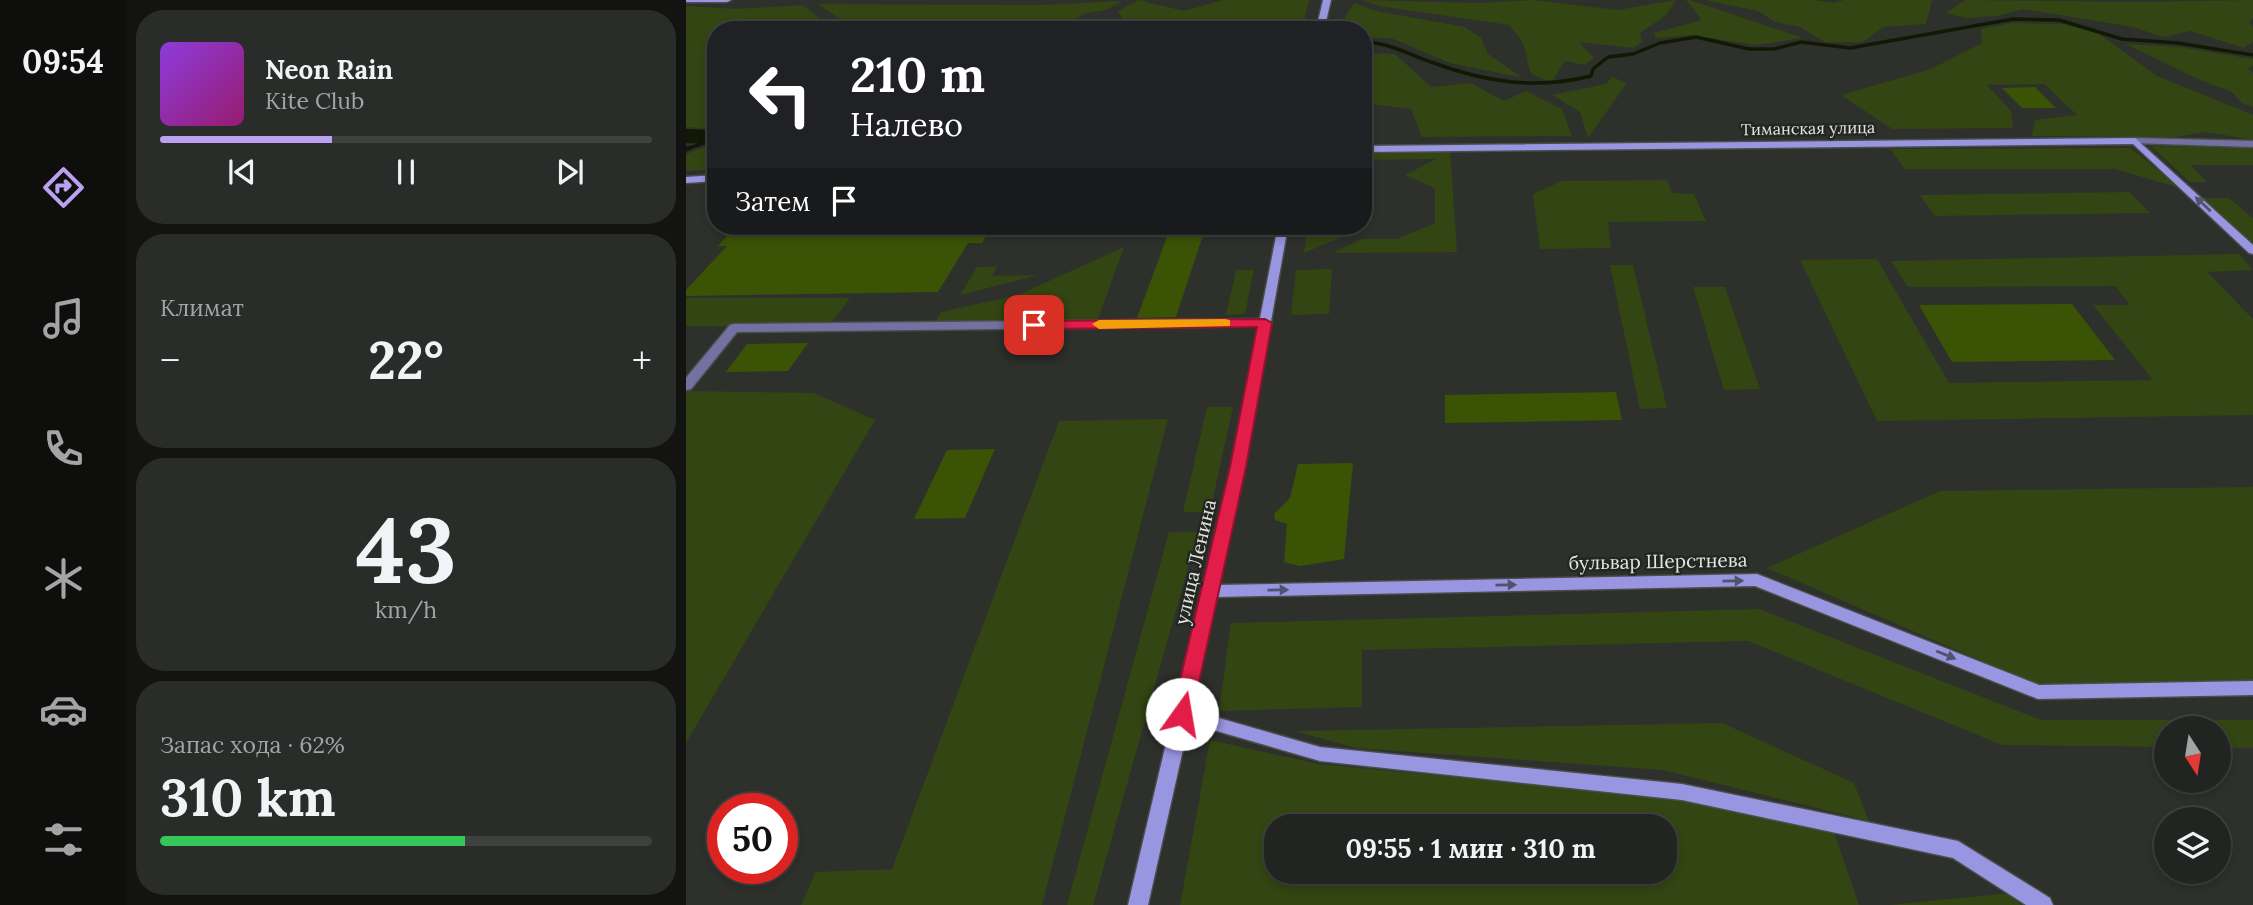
<!DOCTYPE html>
<html lang="ru">
<head>
<meta charset="utf-8">
<style>
  :root { --surface:#222421; --page:#2a2c2a; --text:#f1f3f6; --muted:#a2a4a5; --line:#3f413f; --accent:#bca0f2 }
  body { margin:0; font-family:Lora,serif; background:var(--page); color:var(--text); height:100vh; display:flex; flex-direction:column; font-size:26px; white-space:nowrap }
  * { box-sizing:border-box; margin:0 }
  p { font-size:23px; color:var(--muted) }
  .icon { flex:none; width:38px; height:38px; fill:none; stroke:currentColor; stroke-width:2; stroke-linecap:round; stroke-linejoin:round }
  .map { position:relative; flex:1; overflow:hidden }
  .details { display:flex; flex-direction:column; gap:10px; padding:10px; background:#131412; width:560px }
  .details>* { flex:none }
  .hud { position:absolute; left:21px; top:21px; width:665px; height:214px; border-radius:28px; box-shadow:0 4px 10px #0003,0 0 0 2px var(--line); background:#202124; color:#fff; overflow:hidden }
  .needle { width:46px; rotate:168deg }
  .tools { position:absolute; left:1468px; top:716px; display:grid; gap:14px }
  .tools a { display:grid; place-items:center; width:77px; height:77px; border-radius:50%; background:var(--surface); box-shadow:0 4px 10px #0003,0 0 0 2px var(--line); font-size:35px }
  .speed { position:absolute; left:21px; top:793px; display:flex; gap:14px; font-size:35px; font-weight:700; text-align:center }
  .speed>* { display:grid; place-content:center; width:91px; height:91px; border-radius:50%; background:var(--surface); box-shadow:0 4px 10px #0003,0 0 0 2px var(--line); line-height:1 }
  .speed .limit { border:10px solid #d22; background:#fff; color:#111 }
  .pin { position:absolute; display:grid; place-items:center; width:60px; height:60px; color:#fff; margin:-30px; border-radius:14px; box-shadow:0 4px 10px #0006 }
  .me { position:absolute; width:77px; margin:-38px; rotate:13deg; stroke-linejoin:round; filter:drop-shadow(0 0 5px #0008) }
  .turn { display:flex; align-items:center; gap:24px; height:147px; padding:0 28px; font-size:32px }
  .turn .icon { width:91px; height:91px; stroke-width:2.5 }
  .turn b { display:block; font-size:49px; line-height:60px }
  .then { display:flex; align-items:center; height:66px; padding:0 28px; background:#0003; gap:14px; font-size:26px }
  .big { font-size:52px; font-weight:700; line-height:1.1 }
  .details .tile { flex:1; display:flex; flex-direction:column; justify-content:center; gap:10px; min-width:0; padding:0 24px; border-radius:28px; background:var(--page) }
  .details .dial { align-items:center; gap:0 }
  .dial b { font-size:91px; line-height:1 }
  .song { display:flex; align-items:center; gap:21px }
  .cover { width:84px; height:84px; border-radius:10px; background:linear-gradient(135deg,hsl(270 70% 55%),hsl(320 70% 35%)) }
  .played { height:7px; border-radius:4px; background:linear-gradient(90deg,var(--accent) 35%,var(--line) 35%) }
  .keys { display:flex; justify-content:space-around; direction:ltr }
  .heat { display:flex; justify-content:space-between; align-items:center; font-size:38px; direction:ltr }
  .charge { height:10px; border-radius:5px; background:linear-gradient(90deg,#34c759 62%,var(--line) 0) }
  .trip { position:absolute; left:578px; top:814px; width:413px; height:70px; border-radius:28px; background:var(--surface); box-shadow:0 4px 10px #0003,0 0 0 2px var(--line); font-weight:700; line-height:70px; text-align:center }
  main { display:flex; flex:1; min-height:0 }
  .tabs { display:flex; flex-direction:column; width:126px; justify-content:space-around; align-items:center; background:#0e0e0d; color:var(--muted) }
  .tabs .icon { width:49px; height:49px }
  .tabs .active { color:var(--accent) }
  .tabs b { font-size:32px; color:var(--text) }
  .map>svg:first-child { display:block }
  .green { fill:#334512; fill-rule:evenodd }
  .lines { fill:none; stroke-linecap:round; stroke-linejoin:round }
  .stream-far1 { stroke:#111904; stroke-width:3.5 }
  .stream { stroke:#111904; stroke-width:4.5 }
  .river { fill:#111904; fill-rule:evenodd }
  .building { fill:#3b5305 }
  .street-casing { stroke:#4b4d49; stroke-width:3 }
  .secondary-casing { stroke:#4b4d49; stroke-width:3 }
  .street { fill:#7271a1; fill-rule:evenodd }
  .secondary { fill:#9895e1; fill-rule:evenodd }
  .oneway { fill:#52526e }
  .route { fill:#e11d48; stroke:#92132f; stroke-width:2 }
  .slow { fill:#f59e0b }
  .labels { text-anchor:middle; dominant-baseline:central; stroke-width:5; stroke-linejoin:round; paint-order:stroke }
  .far-street-label { font-size:16px; fill:#e4e6e3; stroke:#242622 }
  .street-label { font-size:19px; fill:#e4e6e3; stroke:#242622 }
</style>
</head>
<body>
<main>
<nav class="tabs">
<b>09:54</b>
<svg class="icon active" aria-label="directions" viewBox="0 0 24 24"><path d="M12 3l9 9-9 9-9-9zM9 14v-3h6M13 9l2 2-2 2"/></svg>
<svg class="icon" aria-label="music" viewBox="0 0 24 24"><path d="M9 18V5l10-2v13"/><circle cx="6" cy="18" r="3"/><circle cx="16" cy="16" r="3"/></svg>
<svg class="icon" aria-label="phone" viewBox="0 0 24 24"><path d="M5 4h4l2 5-3 2q2 4 5 5l2-3 5 2v4C11 20 4 13 5 4z"/></svg>
<svg class="icon" aria-label="climate" viewBox="0 0 24 24"><path d="M12 3v18M4 7l16 10M4 17L20 7"/></svg>
<svg class="icon" aria-label="car" viewBox="0 0 24 24"><path d="M5 17H2v-5l4-1 3-4h7l3 4 3 1v5h-3M9 17h6M6 11h13"/><circle cx="7" cy="17" r="2"/><circle cx="17" cy="17" r="2"/></svg>
<svg class="icon" aria-label="filters" viewBox="0 0 24 24"><path d="M4 7h16M4 17h16"/><circle cx="9" cy="7" r="2"/><circle cx="15" cy="17" r="2"/></svg>
</nav>
<section class="details">
<div class="tile">
<div class="song"><i class="cover"></i><div><b>Neon Rain</b><p>Kite Club</p></div></div>
<div class="played"></div>
<div class="keys"><svg class="icon" aria-label="previous" viewBox="0 0 24 24"><path d="M18 5L8 12l10 7zM5 5v14"/></svg><svg class="icon" aria-label="pause" viewBox="0 0 24 24"><path d="M8 5v14M16 5v14"/></svg><svg class="icon" aria-label="next" viewBox="0 0 24 24"><path d="M6 5l10 7-10 7zM19 5v14"/></svg></div>
</div>
<div class="tile"><p>Климат</p>
<div class="heat"><a>−</a><b class="big">22°</b><a>+</a></div>
</div>
<div class="tile dial"><b>43</b><p>km/h</p></div>
<div class="tile"><p>Запас хода · 62%</p><b class="big">310 km</b><div class="charge"></div></div>
</section>
<div class="map">
<svg width="1567" height="905" viewBox="0 0 1567 905">
  <rect width="100%" height="100%" fill="#2e302c"/>
  <path class="green" d="M452 0 498 11 537 0H623L616 30H443L432 11Z
    M677 0 793 3 847 0 932 10 990 0 979 16 954 33 956 43 947 48 893 42 908 58 898 65 879 61 866 81C835 76 846 66 837 44 834 37 827 30 823 25L693 6Z
    M1000 0H1004L1117 38 1071 45 1004 35 970 38 968 33 1016 20Z
    M1018 0H1128L1148 3 1158 0H1246L1240 24 1197 27 1177 42H1139L1114 27 1089 22 1072 11Z
    M1279 0 1454 2 1567 0V18L1563 21 1567 28V42L1558 48 1505 31 1477 37 1447 27 1336 9 1311 16 1280 18 1260 13Z
    M436 1 420 10 397 14 373 30H220L200 19 158 22 132 4 356 5Z
    M668 3 690 11 779 27 795 38 802 54 837 78 764 63 705 38H677V30H659V17Z
    M117 5 143 26 137 30H30V129L0 127V6L51 9Z
    M1326 23 1378 24 1412 33 1471 76 1567 115V140L1520 132 1488 137 1346 136 1349 120 1391 115 1358 84 1301 85 1325 111 1327 128 1206 129 1155 95 1245 69 1296 43 1295 29Z
    M1440 44 1493 47 1567 59V66L1562 68 1567 73V107L1556 103 1546 92 1516 81Z
    M677 53 709 54 745 87 785 83 818 101 840 91 876 109 886 136 736 137 725 109 682 104 681 83 677 82Z
    M926 77 941 83 902 138 894 112 866 95 920 84Z
    M30 143V169L0 171V154Z
    M1465 146 1567 148V165H1504L1521 182H1504Z
    M1444 148 1494 188 1429 169H1219L1204 149Z
    M677 151H764L771 252 647 253 676 239H711L749 223V188L719 175 750 159 677 160Z
    M981 180 986 193 1008 194 1020 221 922 222 925 248 854 249 847 194 876 181Z
    M1443 192 1464 213 1249 216 1234 195Z
    M1516 198H1543L1567 218V244Z
    M622 226H653V238L618 253Z
    M438 247 411 322 248 324 255 312 332 295Z
    M1553 254 1567 270 1521 272 1567 319V415L1191 421 1114 260 1191 259 1263 383 1467 380 1407 305H1444L1429 286 1222 287 1205 261Z
    M924 265H947L981 408 954 409Z
    M291 267H311L306 276 352 275 274 295Z
    M646 269 643 314 605 315 610 270Z
    M550 270H568L559 314 540 315Z
    M1007 287H1039L1074 389 1038 390Z
    M0 298H164L143 326H0Z
    M0 391 128 393 189 420 0 743Z
    M521 407H547L524 512H497Z
    M482 419 356 905H115L130 872 206 869 373 421Z
    M1567 487V681L1349 684 1081 568 1254 491Z
    M483 532H512L407 905H381Z
    M1073 609 1355 720H1567V748H1533V728H1480V747L1316 745 1062 641 676 650V707L533 711 545 623Z
    M1036 723 1168 783 1183 821 977 770 670 748 608 731Z
    M524 740 632 764 991 798 1148 832 1173 905H494ZM590 826H978V872H590Z
    M1325 893 1335 905H1204Z"/>
  <g class="lines">
    <path class="stream-far1" d="M677 42C701 42 722 54 745 62 798 82 850 90 905 76L907 69 922 57 947 54 974 43 1010 37 1063 49H1088L1115 42 1164 48 1327 19 1373 20 1436 39 1492 43 1567 55
      M0 149 30 139"/>
    <path class="stream" d="M0 149 4 148"/>
    <path class="river" d="M0 129 30 130V144L0 143Z"/>
  </g>
  <path class="building" d="M1349 87 1370 108H1336L1316 88Z
    M485 226H520L490 317 451 318Z
    M305 227 296 243H282L252 292 0 296V290L41 246H32L47 230Z
    M1386 304 1429 360 1266 362 1233 305Z
    M122 343 102 371 40 372 61 344Z
    M930 392 936 420 759 423V395Z
    M309 449 279 518 228 519 261 450Z
    M667 463 658 559 614 566 598 562 601 524 589 520 588 514 604 498 612 464Z"/>
  <g class="lines">
    <defs>
      <path id="street" d="M1449 138 1567 141V147L1446 143V139Z
        M579 319 583 320 585 323 583 326 51 332 5 389 0 390V378L44 325 48 324Z"/>
      <path id="secondary" d="M0 0H45L41 2H0Z
        M637 0H645L638 30H630Z
        M1449 138 1567 245V254L1563 253 1447 144 677 152V146Z
        M30 175V181L0 183V177Z
        M592 226H602L559 467 533 585 1071 574 1353 685 1567 681V695L1352 699 1069 586 530 597 505 710 634 747 996 784 1272 841 1364 898 1367 905H1340L1267 858 996 800 634 761 503 723 462 905H442L545 467Z"/>
    </defs>
    <use href="#street" class="street-casing"/>
    <use href="#secondary" class="secondary-casing"/>
    <use href="#street" class="street"/>
    <use href="#secondary" class="secondary"/>
  </g>
  <defs><path id="oneway-solid" d="M-6-.8H1V-3.2L6.5 0L1 3.2V.8H-6Z" transform="scale(1.75)"/></defs>
  <g class="oneway">
    <use href="#oneway-solid" transform="translate(1517 204) rotate(-137)"/>
    <use href="#oneway-solid" transform="translate(1047 581) rotate(-1)"/>
    <use href="#oneway-solid" transform="translate(820 585) rotate(-1)"/>
    <use href="#oneway-solid" transform="translate(592 590) rotate(-1)"/>
    <use href="#oneway-solid" transform="translate(1260 655) rotate(22)"/>
  </g>
  <path class="route" d="M579 319 586 323 560 467 506 714 503 719H489L486 714 544 467 571 327 348 329 341 325 348 321Z"/>
  <path class="slow" d="M539 319 544 320V326L413 329 406 324 413 320Z"/>
  <g class="labels">
    <g class="far-street-label">
      <text transform="translate(1122 128) rotate(-1)">Тиманская улица</text>
    </g>
    <g class="street-label">
      <text transform="translate(972 561) rotate(-1)">бульвар Шерстнева</text>
      <text transform="translate(509 562) rotate(-77)">улица Ленина</text>
    </g>
  </g>
</svg>
<div class="tools">
<a><svg class="needle" viewBox="-14 -14 28 28"><path d="M0-13l5 13h-10z" fill="#e53935"/><path d="M0 13l5-13h-10z" fill="#a2a4a5"/></svg></a>
<a><svg class="icon" aria-label="layers" viewBox="0 0 24 24"><path d="M12 4l9 5-9 5-9-5zM3 14l9 5 9-5"/></svg></a>
</div>
<div class="speed"><div class="limit">50</div></div>
<div class="pin" style="left:348px;top:325px;background:#d93025"><svg class="icon" aria-label="arrive" viewBox="0 0 24 24"><path d="M6 21V4h12l-3 4 3 4H6"/></svg></div>
<svg class="me" style="left:496px;top:714px" viewBox="-20 -20 40 40"><circle r="19" fill="#fff"/><path d="M0-13L10 11 0 6-10 11z" fill="#e11d48"/></svg>
<div class="trip">09:55 · 1 мин · 310 m</div>
<div class="hud">
<div class="turn"><svg class="icon" aria-label="left" viewBox="0 0 24 24"><path d="M17 20v-9H6M10 6l-5 5 5 5"/></svg><div><b>210 m</b>Налево</div></div>
<div class="then">Затем<svg class="icon" aria-label="arrive" viewBox="0 0 24 24"><path d="M6 21V4h12l-3 4 3 4H6"/></svg></div>
</div>
</div>
</main>
</body>
</html>
